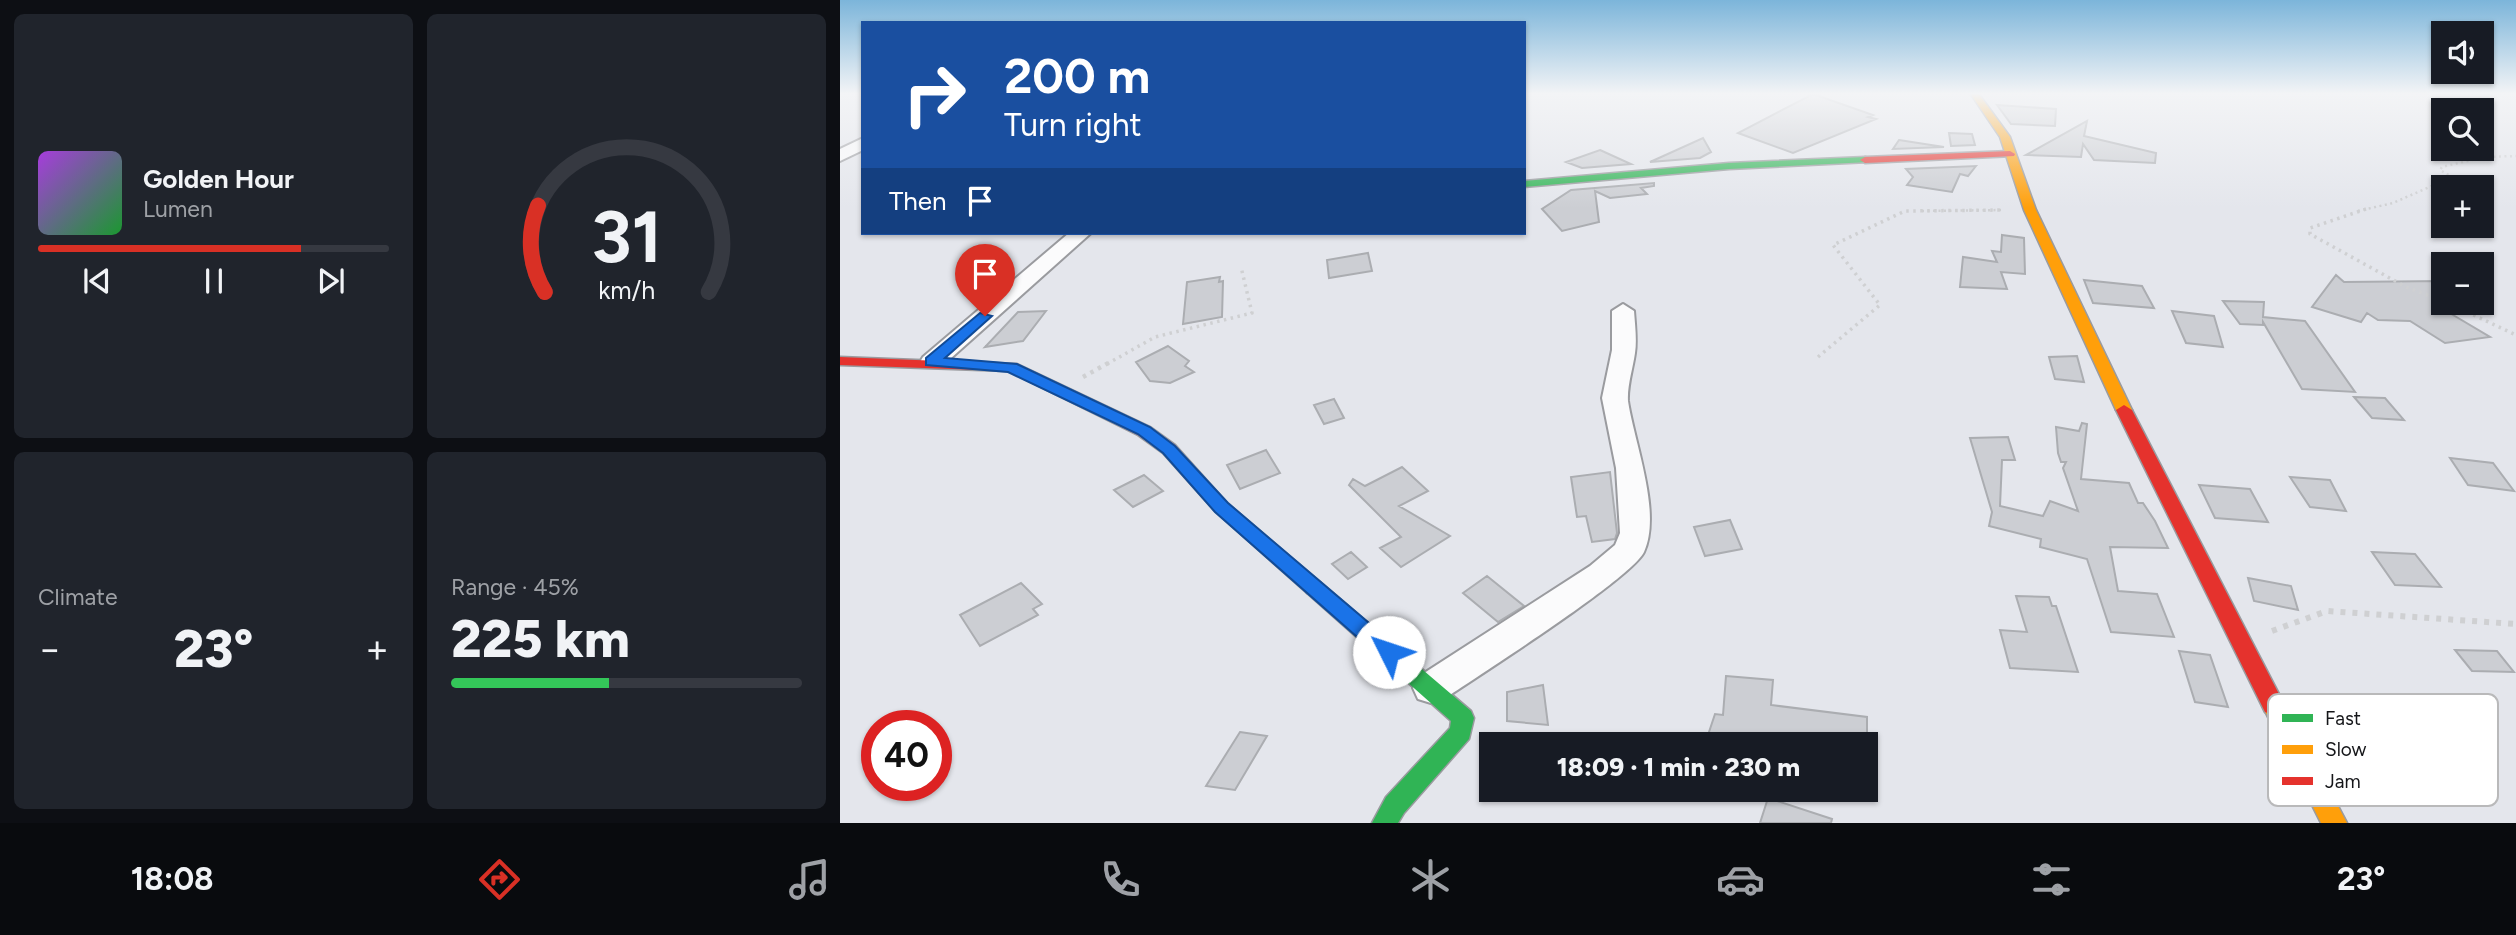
<!DOCTYPE html>
<html lang="en">
<head>
<meta charset="utf-8">
<style>
  :root { --surface:#171b24; --page:#20242c; --text:#f1f3f6; --muted:#9ea1a6; --line:#363941; --accent:#d93025 }
  body { margin:0; font-family:Figtree,sans-serif; background:var(--page); color:var(--text); height:100vh; display:flex; flex-direction:column; font-size:26px; white-space:nowrap }
  * { box-sizing:border-box; margin:0 }
  p { font-size:23px; color:var(--muted) }
  .icon { flex:none; width:38px; height:38px; fill:none; stroke:currentColor; stroke-width:2; stroke-linecap:round; stroke-linejoin:round }
  .map { position:relative; flex:1; overflow:hidden }
  .sheet { display:flex; flex-direction:column; gap:14px; padding:14px; background:#0d0f14; width:840px }
  .sheet>* { flex:none }
  .hud { position:absolute; left:21px; top:21px; width:665px; height:214px; border-radius:0px; box-shadow:0 2px 5px #0004; background:#1a4fa0; color:#fff; overflow:hidden }
  .fabs { position:absolute; left:1591px; top:21px; display:grid; gap:14px }
  .fabs a { display:grid; place-items:center; width:63px; height:63px; border-radius:0px; background:var(--surface); box-shadow:0 2px 5px #0004; font-size:35px }
  .speed { position:absolute; left:21px; top:710px; display:flex; gap:14px; font-size:35px; font-weight:700; text-align:center }
  .speed>* { display:grid; place-content:center; width:91px; height:91px; border-radius:50%; background:var(--surface); box-shadow:0 2px 5px #0004; line-height:1 }
  .speed .limit { border:10px solid #d22; background:#fff; color:#111 }
  .pin { position:absolute; display:grid; place-items:center; width:60px; height:60px; color:#fff; margin:-72px -30px; border-radius:50% 50% 50% 0; rotate:-45deg; box-shadow:0 0 7px #0007 }
  .pin .icon { rotate:45deg }
  .me { position:absolute; width:77px; margin:-38px; rotate:311deg; stroke-linejoin:round; filter:drop-shadow(0 0 5px #0008) }
  .turn { display:flex; align-items:center; gap:24px; height:147px; padding:0 28px; font-size:32px }
  .turn .icon { width:91px; height:91px; stroke-width:2.5 }
  .turn b { display:block; font-size:49px; line-height:60px }
  .then { display:flex; align-items:center; height:66px; padding:0 28px; background:#0003; gap:14px; font-size:26px }
  .big { font-size:52px; font-weight:800; line-height:1.1 }
  .sheet .tile { flex:1; display:flex; flex-direction:column; justify-content:center; gap:10px; min-width:0; padding:0 24px; border-radius:10px; background:var(--page) }
  .sheet .dial { align-items:center; gap:0 }
  .dial svg { height:182px; overflow:visible; fill:none; stroke:var(--line); stroke-width:7; stroke-linecap:round; text-anchor:middle }
  .dial text { fill:var(--text); stroke:none }
  .song { display:flex; align-items:center; gap:21px }
  .cover { width:84px; height:84px; border-radius:10px; background:linear-gradient(135deg,hsl(280 70% 55%),hsl(130 70% 35%)) }
  .played { height:7px; border-radius:4px; background:linear-gradient(90deg,var(--accent) 75%,var(--line) 75%) }
  .keys { display:flex; justify-content:space-around; direction:ltr }
  .heat { display:flex; justify-content:space-between; align-items:center; font-size:38px; direction:ltr }
  .charge { height:10px; border-radius:5px; background:linear-gradient(90deg,#34c759 45%,var(--line) 0) }
  .sheet .tiles { flex:1; display:grid; gap:14px; grid-template-columns:repeat(2,1fr) }
  .trip { position:absolute; left:639px; top:732px; width:399px; height:70px; border-radius:0px; background:var(--surface); box-shadow:0 2px 5px #0004; font-weight:800; line-height:70px; text-align:center }
  .menu { display:flex; height:112px; justify-content:space-around; align-items:center; background:#090b0e; color:var(--muted) }
  .menu .icon { width:49px; height:49px }
  .menu .on { color:var(--accent) }
  .menu b { font-size:32px; color:var(--text) }
  main { display:flex; flex:1; min-height:0 }
  .map>svg:first-child { display:block }
  .building { fill:#ccced3; stroke:#abadb1; stroke-width:2 }
  .lines { fill:none; stroke-linecap:round; stroke-linejoin:round }
  .street-casing { stroke:#9a9b9f; stroke-width:4 }
  .fast-casing { stroke:#9a9b9f; stroke-width:3 }
  .slow-casing { stroke:#9a9b9f; stroke-width:3 }
  .jam-casing { stroke:#9a9b9f; stroke-width:3 }
  .path-far3 { stroke:#cfd0d2; stroke-width:2.5; stroke-dasharray:2 3.5; stroke-linecap:butt }
  .path-far2 { stroke:#cfd0d2; stroke-width:3.5; stroke-dasharray:2.5 4.5; stroke-linecap:butt }
  .path-far1 { stroke:#cfd0d2; stroke-width:4.5; stroke-dasharray:3.5 5; stroke-linecap:butt }
  .path { stroke:#cfd0d2; stroke-width:6; stroke-dasharray:5 7; stroke-linecap:butt }
  .street { fill:#fbfbfc; fill-rule:evenodd }
  .fast { fill:#30b455; fill-rule:evenodd }
  .slow { fill:#ff9f0a; fill-rule:evenodd }
  .jam { fill:#e5322d; fill-rule:evenodd }
  .route { fill:#1a73e8; stroke:#114b97; stroke-width:2 }
  .key { fill:#fff; stroke:#b9b9ba; stroke-width:2 }
  .key-label { font-size:19px; fill:#151619 }
</style>
</head>
<body>
<main>
<section class="sheet">
<div class="tiles">
<div class="tile">
<div class="song"><i class="cover"></i><div><b>Golden Hour</b><p>Lumen</p></div></div>
<div class="played"></div>
<div class="keys"><svg class="icon" aria-label="previous" viewBox="0 0 24 24"><path d="M18 5L8 12l10 7zM5 5v14"/></svg><svg class="icon" aria-label="pause" viewBox="0 0 24 24"><path d="M8 5v14M16 5v14"/></svg><svg class="icon" aria-label="next" viewBox="0 0 24 24"><path d="M6 5l10 7-10 7zM19 5v14"/></svg></div>
</div>
<div class="tile dial"><svg viewBox="0 0 100 80">
<path d="M14 69A42 42 0 1 1 86 69"/>
<path d="M14 69A42 42 0 0 1 11 31" stroke="#d93025"/>
<text x="50" y="56" font-size="32" font-weight="700">31</text>
<text x="50" y="72" font-size="11">km/h</text>
</svg></div>
<div class="tile"><p>Climate</p>
<div class="heat"><a>−</a><b class="big">23°</b><a>+</a></div>
</div>
<div class="tile"><p>Range · 45%</p><b class="big">225 km</b><div class="charge"></div></div>
</div>
</section>
<div class="map">
<svg width="1676" height="823" viewBox="0 0 1676 823">
  <rect width="100%" height="100%" fill="#e4e6ec"/>
  <path class="building" d="M973 94 1033 115 1028 117 1036 119 953 153 898 133Z
    M1157 105 1216 109 1215 126 1171 124Z
    M1247 121 1244 136 1316 153 1315 163 1254 160 1243 144 1241 157 1186 155Z
    M1109 133 1132 134 1135 145 1111 146Z
    M863 138 871 152 860 158 810 162Z
    M1059 140 1104 147 1053 149Z
    M760 150 791 164 742 168 726 162Z
    M1136 166 1128 176 1120 174 1112 192 1067 185 1073 177 1066 169Z
    M814 183V186L801 188 807 194 770 198 755 191 759 222 722 231 702 209 731 190Z
    M1162 235 1184 238 1185 274 1161 272 1167 289 1120 287 1123 257 1157 262 1152 251 1161 252Z
    M528 253 532 271 489 278 487 260Z
    M1496 275 1504 282 1603 281V309L1650 337 1605 343 1570 321 1538 320 1527 313 1521 322 1472 307Z
    M380 277 379 282 383 281 382 317 343 324 347 282Z
    M1244 280 1302 286 1314 308 1253 303Z
    M1383 301 1424 302 1423 317 1465 321 1515 392 1462 389 1423 322V325L1400 324Z
    M206 311 183 341 145 347 178 312Z
    M1332 311 1374 316 1383 347 1346 343Z
    M328 346 349 361 345 366 354 372 330 383 310 381 296 362Z
    M1237 356 1244 382 1215 379 1209 357Z
    M1514 397 1545 398 1564 420 1532 418Z
    M494 399 504 418 484 424 474 405Z
    M1242 423 1247 424 1241 479 1289 483 1298 503H1303L1315 521 1328 548 1270 547 1278 591 1317 594 1334 637 1271 632 1247 559 1200 547 1201 539 1149 526 1152 512 1130 438 1168 437 1175 460H1162L1160 506 1203 516 1210 501 1238 511 1223 468 1226 462H1221L1218 453 1216 427 1239 431Z
    M426 450 440 473 400 489 387 465Z
    M1610 458 1653 463 1674 491 1628 485Z
    M562 467 588 491 559 506 610 536 561 567 540 548 561 537 509 485 513 479 525 486Z
    M770 472 777 533 775 539 752 542 746 516 737 517 731 477Z
    M304 475 323 491 293 507 274 490Z
    M1450 477 1490 480 1506 511 1470 507Z
    M1359 485 1410 489 1428 522 1375 518Z
    M890 520 902 549 865 556 854 527Z
    M511 552 527 567 508 579 492 564Z
    M1532 552 1575 554 1601 587 1555 585Z
    M647 576 684 606 658 622 623 593Z
    M1408 578 1451 586 1458 610 1414 601Z
    M181 583 202 604 193 609 198 615 140 646 120 615Z
    M1176 596 1209 597 1212 606H1216L1238 672 1170 668 1160 630 1187 632Z
    M1615 650 1657 651 1674 672 1632 671Z
    M1339 651 1370 655 1388 707 1355 702Z
    M886 676 933 680 931 705 1027 717V744H865L875 714 883 715Z
    M703 685 708 725 667 721V692Z
    M400 732 427 736 395 790 366 786Z
    M928 798 992 819 991 823H920Z"/>
  <g class="lines">
    <defs>
      <path id="street" d="M23 138V150L0 161V149Z
        M229 233H251L101 367H83L80 362 83 357Z
        M783 304 794 311C795 325 797 340 795 353 793 368 787 386 788 401 794 442 822 512 804 552 792 578 638 676 604 699L591 703 578 699 573 688 578 677 750 566 775 545 780 533 776 468 762 398 772 350V311Z"/>
      <path id="fast" d="M1025 157 1029 158V162L889 169 684 187V181L889 163Z
        M474 581 481 583 631 711 634 718 629 739 564 813 558 823H532L546 797 610 728 611 721 467 593 464 588 467 583Z"/>
      <path id="slow" d="M1130 93H1138L1170 137 1196 210 1292 410 1290 413 1284 415 1276 410 1184 210 1160 137Z
        M1433 695 1441 698 1507 823H1481L1422 705 1425 698Z"/>
      <path id="jam" d="M1170 151 1175 154 1174 156 1025 163 1020 160 1025 157Z
        M0 357 177 364 310 427 335 445 387 503 481 583 484 588 481 593 474 595 467 593 375 511 323 453 298 435 169 371 0 365Z
        M1284 405 1292 410 1441 698 1444 705 1441 712 1433 715 1425 712 1276 410Z"/>
    </defs>
    <use href="#street" class="street-casing"/>
    <use href="#fast" class="fast-casing"/>
    <use href="#slow" class="slow-casing"/>
    <use href="#jam" class="jam-casing"/>
    <path class="path-far3" d="M1082 211 1164 210
      M1518 211 1553 203 1612 177 1600 170 1602 167 1645 157 1676 156"/>
    <path class="path-far2" d="M1526 209 1470 228V234L1566 287 1603 301
      M1608 303 1676 335
      M978 357 1040 305 993 245 1065 211 1164 210
      M267 364 315 337 412 313 401 267"/>
    <path class="path-far1" d="M243 377 270 362"/>
    <path class="path" d="M1432 631 1487 611 1676 624"/>
    <use href="#street" class="street"/>
    <use href="#fast" class="fast"/>
    <use href="#slow" class="slow"/>
    <use href="#jam" class="jam"/>
  </g>
  <linearGradient id="sky" x2="0" y2="1"><stop stop-color="#7cb5da"/><stop offset="0.45" stop-color="#f3f4f6"/><stop offset="1" stop-color="#f3f4f6" stop-opacity="0"/></linearGradient>
  <rect width="1676" height="208" fill="url(#sky)"/>
  <path class="route" d="M140 313 152 316 105 358 177 364 310 427 335 446 388 503 556 646 559 652 556 658 549 660 541 658 375 512 323 453 298 434 168 372 86 365V358Z"/>
  <rect x="1428" y="694" width="230" height="112" rx="10" class="key"/>
  <rect x="1442" y="714" width="31" height="8" fill="#30b455"/>
  <rect x="1442" y="745" width="31" height="9" fill="#ff9f0a"/>
  <rect x="1442" y="777" width="31" height="8" fill="#e5322d"/>
  <g class="key-label">
    <text x="1485" y="725">Fast</text>
    <text x="1485" y="756">Slow</text>
    <text x="1485" y="788">Jam</text>
  </g>
</svg>
<div class="fabs">
<a><svg class="icon" aria-label="sound" viewBox="0 0 24 24"><path d="M4 9h4l5-4v14l-5-4H4zM17 9q2 3 0 6"/></svg></a>
<a><svg class="icon" aria-label="search" viewBox="0 0 24 24"><circle cx="10" cy="10" r="6"/><path d="M15 15l6 6"/></svg></a>
<a>+</a>
<a>−</a>
</div>
<div class="speed"><div class="limit">40</div></div>
<div class="pin" style="left:145px;top:316px;background:#d93025"><svg class="icon" aria-label="arrive" viewBox="0 0 24 24"><path d="M6 21V4h12l-3 4 3 4H6"/></svg></div>
<svg class="me" style="left:549px;top:652px" viewBox="-20 -20 40 40"><circle r="19" fill="#fff"/><path d="M0-13L10 11 0 6-10 11z" fill="#1a73e8"/></svg>
<div class="trip">18:09 · 1 min · 230 m</div>
<div class="hud">
<div class="turn"><svg class="icon" aria-label="right" viewBox="0 0 24 24"><path d="M7 20v-9h11M14 6l5 5-5 5"/></svg><div><b>200 m</b>Turn right</div></div>
<div class="then">Then<svg class="icon" aria-label="arrive" viewBox="0 0 24 24"><path d="M6 21V4h12l-3 4 3 4H6"/></svg></div>
</div>
</div>
</main>
<nav class="menu">
<b>18:08</b>
<svg class="icon on" aria-label="directions" viewBox="0 0 24 24"><path d="M12 3l9 9-9 9-9-9zM9 14v-3h6M13 9l2 2-2 2"/></svg>
<svg class="icon" aria-label="music" viewBox="0 0 24 24"><path d="M9 18V5l10-2v13"/><circle cx="6" cy="18" r="3"/><circle cx="16" cy="16" r="3"/></svg>
<svg class="icon" aria-label="phone" viewBox="0 0 24 24"><path d="M5 4h4l2 5-3 2q2 4 5 5l2-3 5 2v4C11 20 4 13 5 4z"/></svg>
<svg class="icon" aria-label="climate" viewBox="0 0 24 24"><path d="M12 3v18M4 7l16 10M4 17L20 7"/></svg>
<svg class="icon" aria-label="car" viewBox="0 0 24 24"><path d="M5 17H2v-5l4-1 3-4h7l3 4 3 1v5h-3M9 17h6M6 11h13"/><circle cx="7" cy="17" r="2"/><circle cx="17" cy="17" r="2"/></svg>
<svg class="icon" aria-label="filters" viewBox="0 0 24 24"><path d="M4 7h16M4 17h16"/><circle cx="9" cy="7" r="2"/><circle cx="15" cy="17" r="2"/></svg>
<b>23°</b>
</nav>
</body>
</html>
